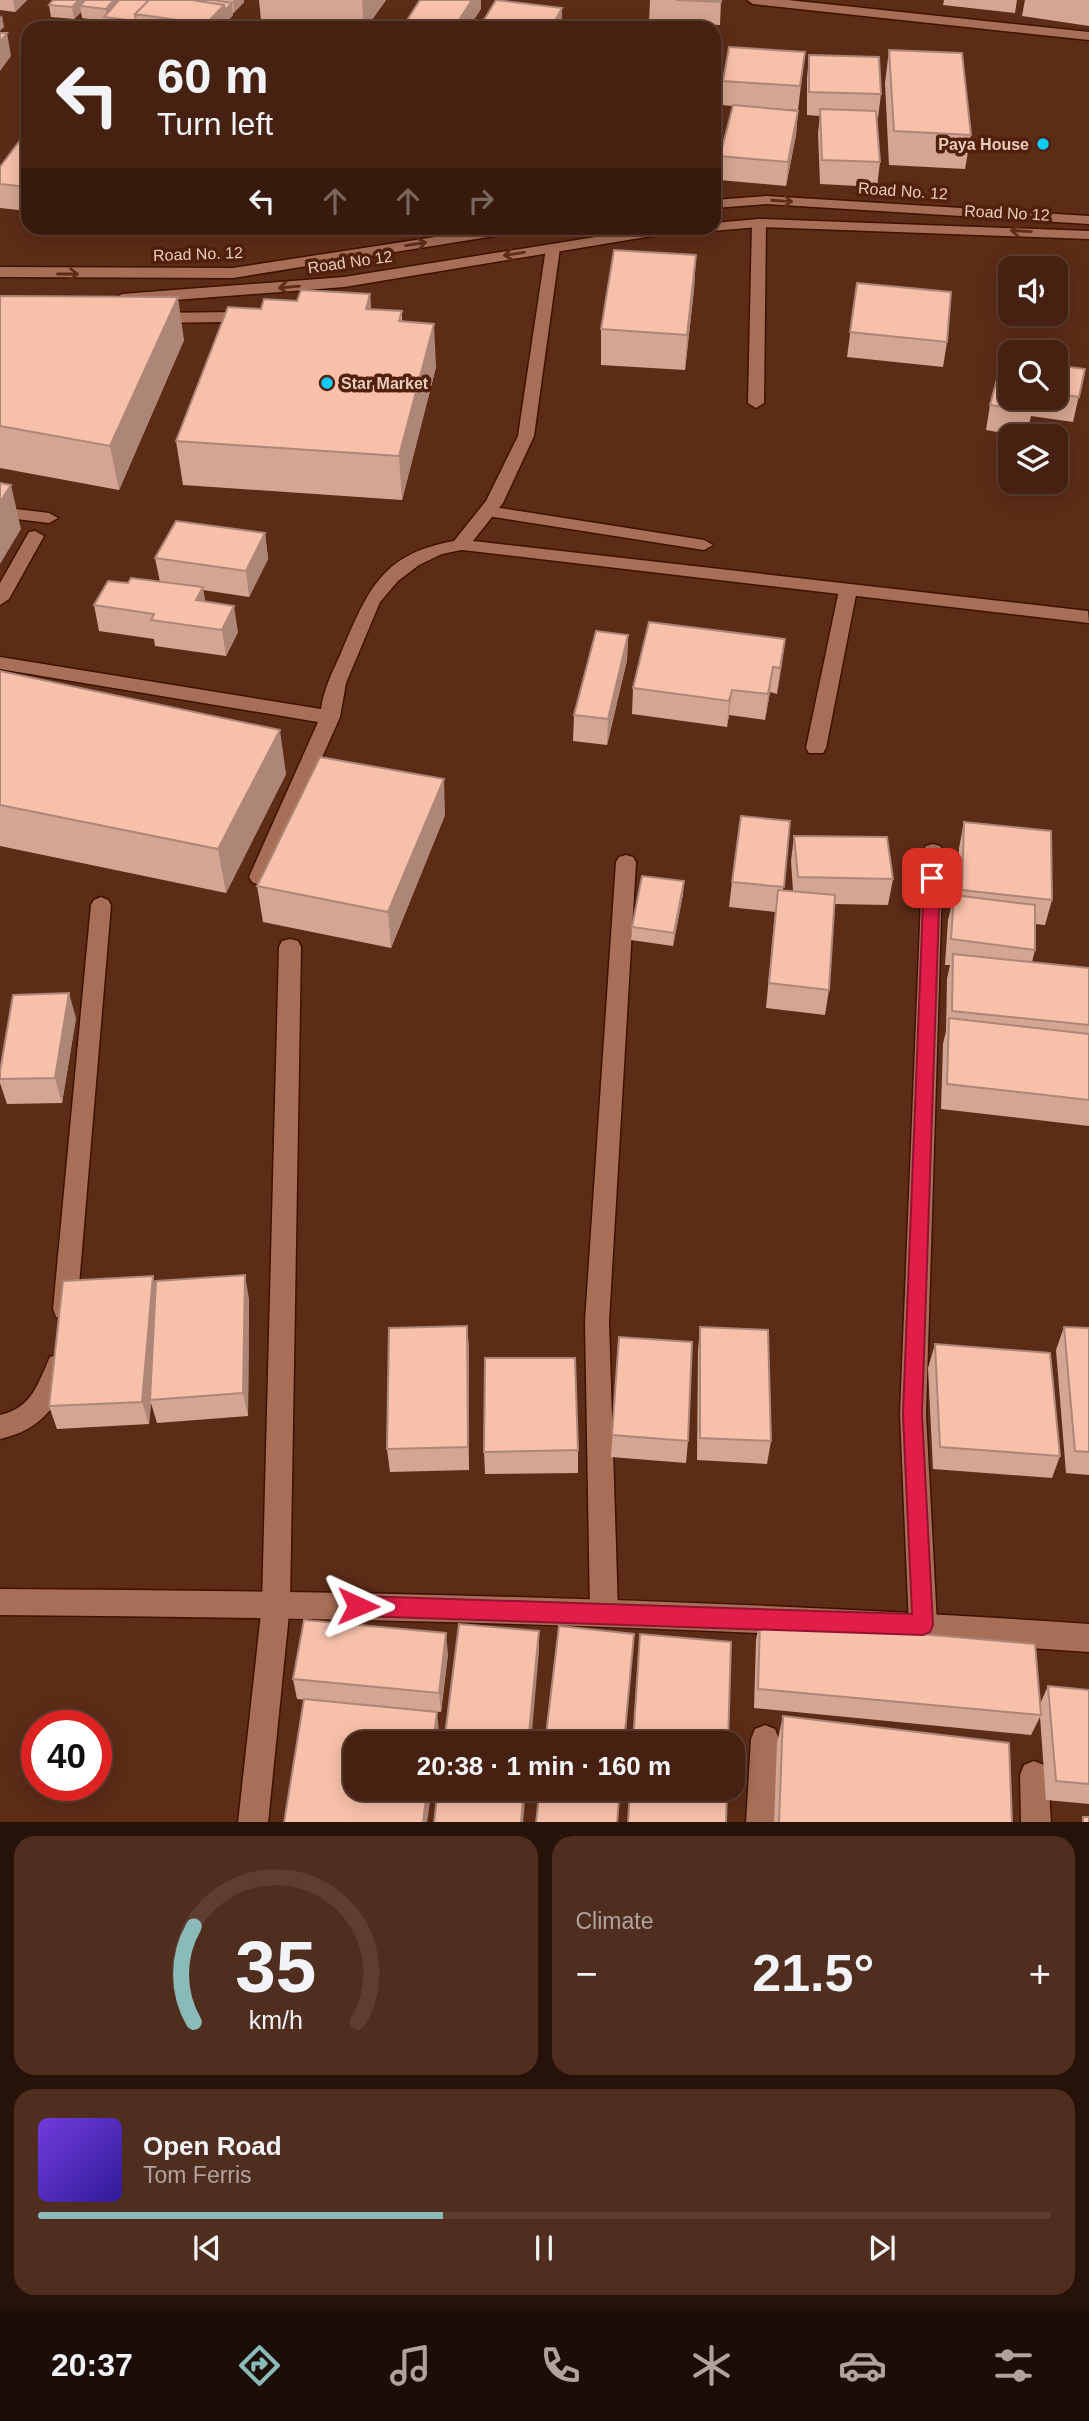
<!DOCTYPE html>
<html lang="en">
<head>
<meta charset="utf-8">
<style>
  :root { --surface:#462111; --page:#502e1f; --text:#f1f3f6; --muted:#b0a39f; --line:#5e3e31; --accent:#8bbbb9 }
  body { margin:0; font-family:Arial,sans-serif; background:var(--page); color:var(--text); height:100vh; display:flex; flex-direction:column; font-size:26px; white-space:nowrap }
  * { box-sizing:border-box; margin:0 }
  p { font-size:23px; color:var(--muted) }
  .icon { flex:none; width:38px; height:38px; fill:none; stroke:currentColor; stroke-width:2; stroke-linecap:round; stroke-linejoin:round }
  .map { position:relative; height:1822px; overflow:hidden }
  .sheet { display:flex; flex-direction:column; gap:14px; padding:14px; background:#261209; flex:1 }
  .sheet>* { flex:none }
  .hud { position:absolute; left:21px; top:21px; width:700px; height:214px; border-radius:21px; box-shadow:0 4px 18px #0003,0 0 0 2px var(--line); background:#462111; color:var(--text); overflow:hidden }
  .buttons { position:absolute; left:998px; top:256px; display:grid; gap:14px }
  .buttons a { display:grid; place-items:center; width:70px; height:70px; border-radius:14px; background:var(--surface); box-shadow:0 4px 18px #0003,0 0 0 2px var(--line); font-size:35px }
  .speed { position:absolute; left:21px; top:1710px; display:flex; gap:14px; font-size:35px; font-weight:700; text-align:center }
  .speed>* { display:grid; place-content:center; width:91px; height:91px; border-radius:50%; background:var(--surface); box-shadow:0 4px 18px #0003,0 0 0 2px var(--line); line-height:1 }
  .speed .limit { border:10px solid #d22; background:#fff; color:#111 }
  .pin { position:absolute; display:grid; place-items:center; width:60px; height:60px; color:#fff; margin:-30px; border-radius:14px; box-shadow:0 4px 10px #0006 }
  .me { position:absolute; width:77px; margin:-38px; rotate:91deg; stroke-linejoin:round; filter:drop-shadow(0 0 5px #0008) }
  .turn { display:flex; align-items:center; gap:24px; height:147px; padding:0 21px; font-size:32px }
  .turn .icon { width:91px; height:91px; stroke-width:2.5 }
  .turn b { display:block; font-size:49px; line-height:60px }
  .lanes { display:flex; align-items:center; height:66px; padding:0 21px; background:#0003; justify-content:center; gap:35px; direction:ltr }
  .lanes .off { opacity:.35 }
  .big { font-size:52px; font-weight:700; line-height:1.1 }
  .sheet .card { flex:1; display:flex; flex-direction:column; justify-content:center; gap:10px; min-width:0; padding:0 24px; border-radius:21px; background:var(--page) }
  .sheet .dial { align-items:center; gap:0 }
  .dial svg { height:182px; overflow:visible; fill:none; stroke:var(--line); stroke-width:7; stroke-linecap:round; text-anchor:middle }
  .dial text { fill:var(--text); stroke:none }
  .song { display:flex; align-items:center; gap:21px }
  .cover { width:84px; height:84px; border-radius:10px; background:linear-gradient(135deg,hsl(260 70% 55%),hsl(250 70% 35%)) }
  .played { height:7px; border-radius:4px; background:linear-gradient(90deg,var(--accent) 40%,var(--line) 40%) }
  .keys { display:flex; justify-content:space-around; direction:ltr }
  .heat { display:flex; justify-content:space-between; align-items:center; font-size:38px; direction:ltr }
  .sheet .tiles { flex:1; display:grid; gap:14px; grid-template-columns:1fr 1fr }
  .card:last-child { grid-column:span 2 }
  .trip { position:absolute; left:343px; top:1731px; width:402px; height:70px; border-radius:21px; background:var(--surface); box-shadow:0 4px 18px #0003,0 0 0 2px var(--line); font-weight:700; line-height:70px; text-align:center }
  .dock { display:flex; height:112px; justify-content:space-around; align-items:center; background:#1c0d07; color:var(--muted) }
  .dock .icon { width:49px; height:49px }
  .dock .on { color:var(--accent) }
  .dock b { font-size:32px; color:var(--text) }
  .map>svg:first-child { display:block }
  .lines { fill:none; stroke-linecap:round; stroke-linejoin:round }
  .service-casing { stroke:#401100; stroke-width:3 }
  .minor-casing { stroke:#401100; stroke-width:3 }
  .tertiary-casing { stroke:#401100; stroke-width:3 }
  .secondary-casing { stroke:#401100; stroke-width:3 }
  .service { fill:#a76f58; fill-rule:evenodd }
  .minor { fill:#a76f58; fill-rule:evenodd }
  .tertiary { fill:#a76f58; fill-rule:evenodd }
  .secondary { fill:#a76f58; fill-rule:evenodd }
  .wall { fill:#d4a592 }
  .shaded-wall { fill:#ad8677 }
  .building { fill:#f7c0aa; stroke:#ad8677; stroke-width:2 }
  .oneway { stroke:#5e2d17 }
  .route { fill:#e11d48; stroke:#92132f; stroke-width:2 }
  .poi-dot { fill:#0ccafa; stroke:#51210b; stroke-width:2.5 }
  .labels { text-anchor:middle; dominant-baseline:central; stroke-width:7; stroke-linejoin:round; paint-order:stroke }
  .far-poi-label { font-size:16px; font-weight:bold; fill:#ebccbf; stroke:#51210b; text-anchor:end }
  .far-street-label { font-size:16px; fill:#ebccbf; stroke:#51210b }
</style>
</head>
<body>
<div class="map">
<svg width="1089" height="1823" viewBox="0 0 1089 1823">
  <rect width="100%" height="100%" fill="#5d2c17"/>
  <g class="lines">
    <defs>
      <path id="service" d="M759 219 766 223 764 403 756 408 748 403 752 223Z
        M235 312 243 317 235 334 229 336 221 331 225 322 153 323 145 318 153 313Z
        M487 506 704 540 713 545 704 550 481 515 478 511Z
        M0 507 49 513 58 518 49 523 0 517Z
        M35 531 44 536 9 599 0 605V583L29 532Z
        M460 540 469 545 466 549 442 554 419 565 398 581 380 602 346 683 340 717 269 877 266 882 259 885 252 882 249 877 318 722 0 669V657L321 709C324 688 333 671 341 653 369 588 382 552 460 540Z
        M848 584 857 590 826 748 823 753H809L806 748 839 590Z"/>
      <path id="minor" d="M747 0H788L1089 32V40L753 4Z
        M553 244 560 248 534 436 503 503 473 541 1088 611 1089 623 454 549 451 545 454 541 486 501 518 436 546 248Z
        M933 844 940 846 943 851 926 1414 937 1625 933 1635 923 1638 913 1635 909 1625 900 1414 923 851 926 846Z
        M626 855 633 857 636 862 609 1321 618 1612 614 1621 604 1625 594 1621 590 1612 585 1321 616 862 619 857Z
        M101 897 108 900 111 905 77 1309 74 1317 65 1320 56 1317 53 1309 91 905 94 900Z
        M290 939 298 941 301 947 290 1604 268 1823H238L262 1604 279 947 282 941Z
        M59 1354 68 1357 72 1365C61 1404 41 1430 0 1439V1415C32 1408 38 1383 50 1357Z
        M765 1725 775 1729 779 1739 776 1823H746L751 1739 755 1729Z
        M1034 1761 1044 1765 1048 1775 1051 1823H1021L1020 1775 1024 1765Z"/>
      <path id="tertiary" d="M0 1589C363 1591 726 1599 1089 1624V1652C726 1626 364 1618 0 1615Z"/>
      <path id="secondary" d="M766 196 1089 216V224L766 204 714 208V200Z
        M759 219 1089 231V239L759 227 652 236 344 287 122 304 114 299 122 294 344 277 652 228H714V223Z
        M494 228H526L519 232 233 278 0 277V267L233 268Z"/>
    </defs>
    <use href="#service" class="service-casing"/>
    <use href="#minor" class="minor-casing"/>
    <use href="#tertiary" class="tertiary-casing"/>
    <use href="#secondary" class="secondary-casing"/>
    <use href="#service" class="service"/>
    <use href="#minor" class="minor"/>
    <use href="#tertiary" class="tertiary"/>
    <use href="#secondary" class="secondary"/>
  </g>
  <path class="wall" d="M0 0H27L15 12 0 10Z
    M53 0H244V2L233 13V15L226 22V28H105L104 21 82 18 81 12 74 19 51 17 49 5Z
    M259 0H386L366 28H332L261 20Z
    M650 0H721L720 25 649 22Z
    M944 0H1017L1015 13 943 5Z
    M1025 0H1089V26L1022 16Z
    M889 50 971 135 965 169 889 165 885 83Z
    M805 52 798 110 740 106 798 111 796 135 786 186 719 180 720 156 733 106 721 105 723 81Z
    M809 55 881 94 878 118H877L880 162 877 187 820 184 818 133 820 116 807 115V78Z
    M28 70V100H27L22 76Z
    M28 131V211L0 208V167Z
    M273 228H333L326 237Z
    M696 255 694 289 685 370 601 365V329Z
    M857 283 947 342 943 367 847 357Z
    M370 294 371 309 402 311V322L436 367 402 500 183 485 176 441 261 309Z
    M0 296 184 340 119 490 0 468Z
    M1055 365 1085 369 1073 422 1031 416 1026 436H1019L986 430 990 405 1010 397H1055Z
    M265 533 268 559 249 597 203 590 205 602 238 632 226 656 155 646 154 639 99 631 94 605 128 583 160 582 155 558Z
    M628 635 627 660 607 745 573 741 574 715Z
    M785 639 777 694 770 692 765 720 729 715 727 727 632 714 633 688Z
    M0 671 286 774 226 893 0 846Z
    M445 815 391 948 263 922 257 886Z
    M790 821 783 890 793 891 791 861 794 836 893 879 888 905 834 904 829 990 825 1015 766 1008 775 912 729 907 732 882Z
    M964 822 1052 900 1045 925 1035 924V950L1032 962 1089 968V1126L941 1109 943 1044 946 1031 947 979 950 965H945L948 920 954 895H957L959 848Z
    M683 894 673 946 631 940 632 927Z
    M76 1018 62 1103 7 1104 0 1083V1079Z
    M153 1276 156 1287 249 1299 248 1416 157 1423 151 1403 149 1424 57 1429 49 1406Z
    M467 1326 469 1350V1470L390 1472 387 1449Z
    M700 1327 771 1441 767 1464 697 1460 698 1351Z
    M1064 1327 1089 1328V1475L1066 1473 1056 1350Z
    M619 1337 688 1441 686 1463 611 1457Z
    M935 1344 1060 1456 1052 1478 933 1469 928 1368Z
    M578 1450V1473L485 1474 484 1452Z
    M760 1620 1040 1704 1048 1686 1089 1690V1804L1046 1800 1040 1717 1031 1735 754 1708 756 1640Z
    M448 1654 441 1712 297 1699 293 1679Z
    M783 1716 1012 1823H774L777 1743Z"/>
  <path class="shaded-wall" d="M13 0H27L15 12Z
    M79 0H92L80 6 81 12 74 19 72 7Z
    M114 0H124L107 18 106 9Z
    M233 0H244V2L234 13Z
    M362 0H386L366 28H364Z
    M472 0H481V9L469 28H454Z
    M232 3 233 15 226 22V28H206V24L224 5Z
    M562 8V28H551Z
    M2 15 4 27 0 31V17Z
    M7 33 11 56 0 71V42Z
    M798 111 796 135 786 186 788 162Z
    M325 228H333L326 237Z
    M696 255 694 289 685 370 687 335Z
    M370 294 373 337 366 309Z
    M178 297 184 340 119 490 110 446Z
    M434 324 436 367 402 500 399 456Z
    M11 485 21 529 0 564V502Z
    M265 533 268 559 249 597 246 571Z
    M203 587 207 613 196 600Z
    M234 606 238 632 226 656 222 630Z
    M628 635 627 660 607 745 608 719Z
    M785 639 782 665 777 694 780 668Z
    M773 667 770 692 765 720 768 694Z
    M732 690 729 715 727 727 729 701Z
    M280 730 286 774 226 893 218 849Z
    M444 779 445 815 391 948 388 912Z
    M684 881 683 894 673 946 674 933Z
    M69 993 76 1018 62 1103 55 1078Z
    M245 1275 249 1299 248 1416 243 1393Z
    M153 1276 159 1300 150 1400 151 1403 149 1424 142 1402Z
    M467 1326 469 1350V1470L468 1447Z
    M539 1631V1651L531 1743H528Z
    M446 1633 448 1654 441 1712 439 1693Z
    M437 1712 439 1732 438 1743H433Z
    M427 1788H432L427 1823H423Z
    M524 1788H526L523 1823H521Z"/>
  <path class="building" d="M53 0H79L72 7 49 5Z
    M85 0H114L106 9 80 6Z
    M119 0H149L135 14 136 21 104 17Z
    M149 0H192L224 5 206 24 135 14Z
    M192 0H212L232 3 225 10 224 5Z
    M420 0H472L454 28H402Z
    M496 0 562 8 551 28H479Z
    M676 0H721V2Z
    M0 33H7L0 42Z
    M729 47 805 52 800 86 723 81Z
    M889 50 962 53 971 135 894 131Z
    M809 55 879 57 881 94 809 92Z
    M28 70V77L22 76Z
    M733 105 798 111 788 162 720 156Z
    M820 109 876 111 880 162 822 160Z
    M27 131H28V187L0 184V167Z
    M614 250 696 255 687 335 601 329Z
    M857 283 951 292 947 342 850 332Z
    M301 290 370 294 366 309 402 311 399 321 434 324 399 456 176 441 228 307 261 309 264 299 297 301Z
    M0 296 178 297 110 446 0 426Z
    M1007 342 1054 349V352H1010V397H1035L1031 411 990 405Z
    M1055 365 1085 369 1079 397 1055 393Z
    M0 483 11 485 0 502Z
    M176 521 265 533 246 571 155 558Z
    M131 578 203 587 196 600 234 606 222 630 151 620 154 614 94 605 108 581 128 583Z
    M649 622 785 639 780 668 773 667 768 694 732 690 729 701 633 688Z
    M596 631 628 635 608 719 574 715Z
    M0 671 280 730 218 849 0 805Z
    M320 757 444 779 388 912 257 886Z
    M741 816 790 821 784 887 732 882Z
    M964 822 1051 831 1052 900 962 890Z
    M794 836 887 837 893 879 798 877Z
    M642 876 684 881 674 933 632 927Z
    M778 890 835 895 829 990 769 983Z
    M954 895 1035 905V950L951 939Z
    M953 954 1089 968V1025L952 1011Z
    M69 993 55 1078 0 1079V1071L13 995Z
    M949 1018 1089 1034V1100L947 1084Z
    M245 1275 243 1393 150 1400 156 1281Z
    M153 1276 142 1402 49 1406 63 1281Z
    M467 1326 468 1447 387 1449 389 1328Z
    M700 1327 768 1330 771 1441 700 1438Z
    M1064 1327 1089 1328V1452L1075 1451Z
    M619 1337 692 1342 688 1441 612 1435Z
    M935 1344 1050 1353 1060 1456 940 1447Z
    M485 1358H575L578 1450 484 1452Z
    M304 1620 446 1633 439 1693 293 1679Z
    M760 1620 1035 1644 1041 1715 758 1689Z
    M459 1624 539 1631 528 1743H444Z
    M559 1626 634 1634 624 1743H545Z
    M640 1634 731 1642 728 1743H633Z
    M1048 1686 1089 1690V1784L1056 1781Z
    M304 1699 437 1712 433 1743H355V1788H427L423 1823H284Z
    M783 1716 1009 1743 1012 1823H779Z
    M438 1788H524L521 1823H434Z
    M540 1788H620L617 1823H536Z
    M630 1788H727L726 1823H628Z
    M1083 1817H1089V1823H1083Z"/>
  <defs><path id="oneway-shaft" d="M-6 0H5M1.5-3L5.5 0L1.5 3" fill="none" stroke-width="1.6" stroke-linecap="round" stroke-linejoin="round" transform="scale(1.75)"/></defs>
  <g class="oneway">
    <use href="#oneway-shaft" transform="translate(782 201) rotate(4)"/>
    <use href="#oneway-shaft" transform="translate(1021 231) rotate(-177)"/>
    <use href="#oneway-shaft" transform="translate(416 244) rotate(-9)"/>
    <use href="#oneway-shaft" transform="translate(514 254) rotate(171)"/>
    <use href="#oneway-shaft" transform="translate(68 274)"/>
    <use href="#oneway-shaft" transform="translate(289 287) rotate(175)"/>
  </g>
  <path class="route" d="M932 872 940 878 922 1414 933 1625 930 1632 923 1635 358 1616 351 1613 348 1606 351 1599 358 1596 912 1614 903 1414 924 878Z"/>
  <g class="poi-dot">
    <circle cx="1043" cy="144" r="7"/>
    <circle cx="327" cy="383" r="7"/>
  </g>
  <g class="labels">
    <g class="far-poi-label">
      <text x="1029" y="144">Paya House</text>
      <text x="341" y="383" text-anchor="start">Star Market</text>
    </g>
    <g class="far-street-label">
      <text transform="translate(903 191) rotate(4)">Road No. 12</text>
      <text transform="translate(1007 213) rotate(3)">Road No 12</text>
      <text transform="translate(198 254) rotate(-2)">Road No. 12</text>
      <text transform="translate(350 262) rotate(-8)">Road No 12</text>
    </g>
  </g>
</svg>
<div class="buttons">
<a><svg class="icon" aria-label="sound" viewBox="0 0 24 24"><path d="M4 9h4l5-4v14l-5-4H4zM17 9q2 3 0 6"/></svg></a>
<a><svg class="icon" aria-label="search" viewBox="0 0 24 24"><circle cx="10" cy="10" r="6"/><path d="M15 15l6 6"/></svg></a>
<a><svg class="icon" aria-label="layers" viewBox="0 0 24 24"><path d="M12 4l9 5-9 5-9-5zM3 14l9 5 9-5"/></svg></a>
</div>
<div class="speed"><div class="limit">40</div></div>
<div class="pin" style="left:932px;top:878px;background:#d93025"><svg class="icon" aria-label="arrive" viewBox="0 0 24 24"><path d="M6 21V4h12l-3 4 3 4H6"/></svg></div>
<svg class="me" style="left:358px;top:1606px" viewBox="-20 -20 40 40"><path d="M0-17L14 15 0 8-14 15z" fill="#e11d48" stroke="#fff" stroke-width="4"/></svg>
<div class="trip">20:38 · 1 min · 160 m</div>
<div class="hud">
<div class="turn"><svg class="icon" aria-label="left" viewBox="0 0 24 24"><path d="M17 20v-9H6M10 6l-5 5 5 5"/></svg><div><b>60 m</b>Turn left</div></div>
<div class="lanes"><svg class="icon" aria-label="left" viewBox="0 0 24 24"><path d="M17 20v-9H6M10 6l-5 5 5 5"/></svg><svg class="icon off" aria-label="ahead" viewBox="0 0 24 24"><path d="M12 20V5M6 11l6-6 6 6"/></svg><svg class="icon off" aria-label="ahead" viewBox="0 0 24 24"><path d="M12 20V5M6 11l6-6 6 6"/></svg><svg class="icon off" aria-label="right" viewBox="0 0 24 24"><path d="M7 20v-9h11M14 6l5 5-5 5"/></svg></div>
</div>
</div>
<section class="sheet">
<div class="tiles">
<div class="card dial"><svg viewBox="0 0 100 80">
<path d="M14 69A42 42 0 1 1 86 69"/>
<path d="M14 69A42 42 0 0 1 14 27" stroke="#8bbbb9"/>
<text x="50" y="56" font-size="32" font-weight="700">35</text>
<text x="50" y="72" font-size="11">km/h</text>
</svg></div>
<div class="card"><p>Climate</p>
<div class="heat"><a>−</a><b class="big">21.5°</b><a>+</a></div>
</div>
<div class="card">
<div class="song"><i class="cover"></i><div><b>Open Road</b><p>Tom Ferris</p></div></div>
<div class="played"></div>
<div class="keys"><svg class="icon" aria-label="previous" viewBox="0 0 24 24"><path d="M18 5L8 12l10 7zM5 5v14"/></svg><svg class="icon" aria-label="pause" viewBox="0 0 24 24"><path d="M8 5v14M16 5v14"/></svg><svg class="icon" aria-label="next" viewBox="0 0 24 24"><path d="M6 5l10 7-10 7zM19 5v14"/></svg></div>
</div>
</div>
</section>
<nav class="dock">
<b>20:37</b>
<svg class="icon on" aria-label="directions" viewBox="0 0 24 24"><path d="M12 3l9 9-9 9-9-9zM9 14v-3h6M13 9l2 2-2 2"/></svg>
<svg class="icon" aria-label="music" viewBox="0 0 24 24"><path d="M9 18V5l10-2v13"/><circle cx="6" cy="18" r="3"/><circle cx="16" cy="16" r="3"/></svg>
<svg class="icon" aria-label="phone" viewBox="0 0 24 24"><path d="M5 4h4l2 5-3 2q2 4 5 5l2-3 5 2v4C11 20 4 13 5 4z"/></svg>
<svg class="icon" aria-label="climate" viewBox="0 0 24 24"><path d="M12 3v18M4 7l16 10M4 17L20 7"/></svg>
<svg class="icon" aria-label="car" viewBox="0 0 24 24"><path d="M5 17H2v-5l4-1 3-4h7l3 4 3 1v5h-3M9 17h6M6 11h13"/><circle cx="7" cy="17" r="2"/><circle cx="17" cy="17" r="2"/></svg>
<svg class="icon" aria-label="filters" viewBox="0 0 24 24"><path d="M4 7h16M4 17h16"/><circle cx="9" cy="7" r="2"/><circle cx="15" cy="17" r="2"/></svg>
</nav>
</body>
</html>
